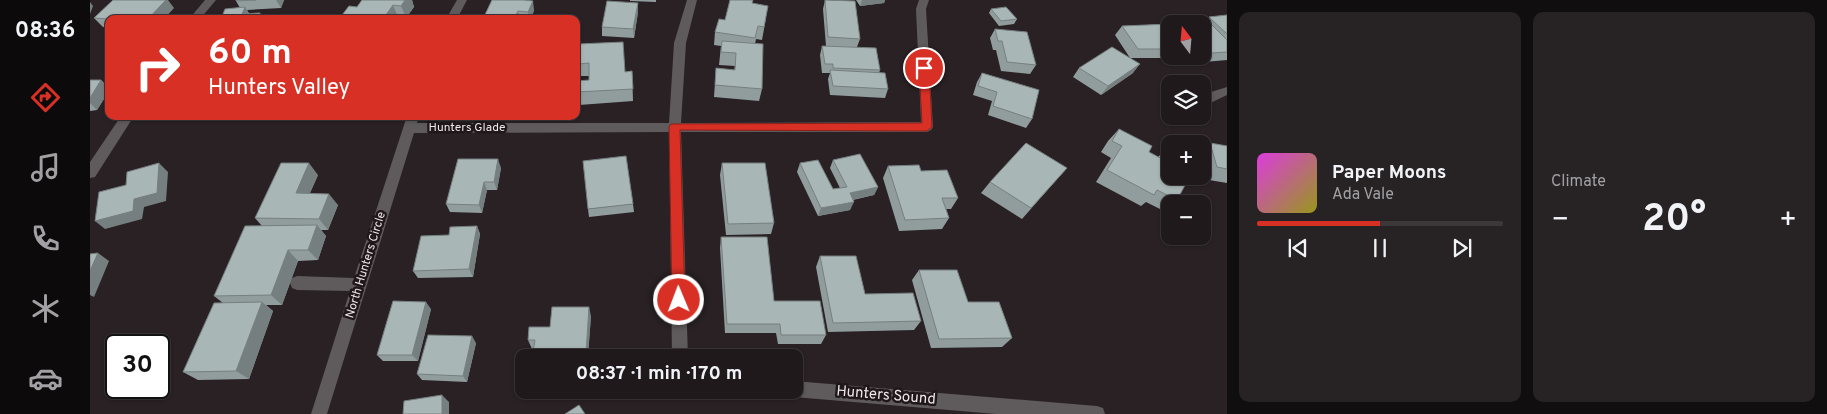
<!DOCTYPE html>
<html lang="en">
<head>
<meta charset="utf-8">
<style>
  :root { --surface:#1f191b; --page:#272224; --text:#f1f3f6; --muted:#a1a0a3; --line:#3c383a; --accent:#d93025 }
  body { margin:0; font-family:Overpass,sans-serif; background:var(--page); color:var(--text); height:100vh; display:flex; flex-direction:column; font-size:19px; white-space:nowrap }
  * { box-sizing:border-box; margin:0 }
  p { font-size:16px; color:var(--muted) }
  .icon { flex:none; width:28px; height:28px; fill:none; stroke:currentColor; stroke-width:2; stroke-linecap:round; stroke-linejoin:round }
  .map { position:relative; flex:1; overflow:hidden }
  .panel { display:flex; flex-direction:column; gap:12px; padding:12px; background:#110e0f; width:600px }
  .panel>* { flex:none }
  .guide { position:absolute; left:15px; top:15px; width:475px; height:105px; border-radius:10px; box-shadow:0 1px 4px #0004,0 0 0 1px var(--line); background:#d93025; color:#fff; overflow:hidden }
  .needle { width:32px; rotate:344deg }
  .tools { position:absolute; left:1071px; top:15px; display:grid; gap:10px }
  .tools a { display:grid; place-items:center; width:50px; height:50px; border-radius:10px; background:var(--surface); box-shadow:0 1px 4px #0004,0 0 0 1px var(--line); font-size:25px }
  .speed { position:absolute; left:15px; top:334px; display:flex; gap:10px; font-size:25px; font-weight:700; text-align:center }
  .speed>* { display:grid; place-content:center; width:65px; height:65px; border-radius:50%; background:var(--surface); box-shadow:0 1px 4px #0004,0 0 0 1px var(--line); line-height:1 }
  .speed .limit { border:2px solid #111; border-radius:8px; background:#fff; color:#111 }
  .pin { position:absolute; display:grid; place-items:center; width:42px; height:42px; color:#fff; margin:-21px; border:2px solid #fff; border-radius:50%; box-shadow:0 1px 5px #0007 }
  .me { position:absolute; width:55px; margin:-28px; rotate:359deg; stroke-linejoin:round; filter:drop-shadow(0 0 4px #0008) }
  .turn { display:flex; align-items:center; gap:18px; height:105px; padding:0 20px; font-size:22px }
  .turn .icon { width:65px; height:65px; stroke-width:2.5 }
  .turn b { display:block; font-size:35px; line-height:42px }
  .big { font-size:38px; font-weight:700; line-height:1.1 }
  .panel .widget { flex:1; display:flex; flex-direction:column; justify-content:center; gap:8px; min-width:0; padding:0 18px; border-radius:10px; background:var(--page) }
  .song { display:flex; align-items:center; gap:15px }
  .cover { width:60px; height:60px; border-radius:8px; background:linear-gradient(135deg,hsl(300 70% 55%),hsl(60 70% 35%)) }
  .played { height:5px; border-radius:2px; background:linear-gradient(90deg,var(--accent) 50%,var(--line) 50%) }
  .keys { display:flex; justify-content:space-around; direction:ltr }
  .heat { display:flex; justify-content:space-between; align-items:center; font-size:28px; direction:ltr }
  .panel .tiles { flex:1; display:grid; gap:12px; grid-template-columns:repeat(2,1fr) }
  .trip { position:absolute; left:425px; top:349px; width:288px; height:50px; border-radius:10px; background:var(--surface); box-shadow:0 1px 4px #0004,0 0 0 1px var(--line); font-weight:700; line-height:50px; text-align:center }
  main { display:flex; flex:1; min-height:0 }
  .menu { display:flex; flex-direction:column; width:90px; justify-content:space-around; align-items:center; background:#0c0a0b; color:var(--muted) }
  .menu .icon { width:35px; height:35px }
  .menu .on { color:var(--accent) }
  .menu b { font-size:22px; color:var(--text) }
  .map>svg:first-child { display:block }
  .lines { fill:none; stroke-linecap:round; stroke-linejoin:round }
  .minor { fill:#5f5a5c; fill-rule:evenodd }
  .wall { fill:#919d9d }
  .shaded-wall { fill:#767f7f }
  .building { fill:#a9b6b6; stroke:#767f7f }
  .route { fill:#d93025; stroke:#8d1f18 }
  .labels { text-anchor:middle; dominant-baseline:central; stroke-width:5; stroke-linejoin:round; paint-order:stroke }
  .street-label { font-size:12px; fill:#ede7e9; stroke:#20171a }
  .near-street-label { font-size:15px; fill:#ede7e9; stroke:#20171a }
</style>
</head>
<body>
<main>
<nav class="menu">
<b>08:36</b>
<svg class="icon on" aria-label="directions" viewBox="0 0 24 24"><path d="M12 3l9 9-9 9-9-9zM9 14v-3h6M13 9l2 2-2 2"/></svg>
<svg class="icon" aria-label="music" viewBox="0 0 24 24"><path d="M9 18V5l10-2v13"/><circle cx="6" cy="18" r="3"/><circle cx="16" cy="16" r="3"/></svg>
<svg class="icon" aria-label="phone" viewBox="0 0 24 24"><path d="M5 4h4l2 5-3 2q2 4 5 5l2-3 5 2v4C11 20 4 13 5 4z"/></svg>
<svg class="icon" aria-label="climate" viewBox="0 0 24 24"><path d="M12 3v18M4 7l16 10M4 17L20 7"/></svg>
<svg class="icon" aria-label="car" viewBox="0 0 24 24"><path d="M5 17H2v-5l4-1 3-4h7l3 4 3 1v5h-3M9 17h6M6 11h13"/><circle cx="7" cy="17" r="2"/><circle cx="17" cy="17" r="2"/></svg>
</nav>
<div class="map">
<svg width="1137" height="414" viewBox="0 0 1137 414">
  <rect width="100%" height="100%" fill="#292124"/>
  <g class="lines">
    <path class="minor" d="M115 0H126L110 19H99Z
      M367 0H377L367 19H356Z
      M597 0H607L596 43 591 123 831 122 826 9 829 0H839L836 9 843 127 841 130 837 132H591L598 358H582L579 132 324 133 237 414H221L260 291 207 290 202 288 200 283 202 278 207 276 264 278 317 116H329L327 123H579L584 43Z
      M1137 87V95L1112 107V97L1121 92Z
      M31 116H44L5 177 0 178V162Z
      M704 381 1007 406 1013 408 1015 414H906L704 397 698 395 696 390H704Z"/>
  </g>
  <path class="wall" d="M146 0H194L191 8 157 10 159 14 131 19 150 8 146 1Z
    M272 0H322L324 7 316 18 308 17 307 19H249L267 7Z
    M402 0 444 10 441 19H393Z
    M540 0H566V2L540 1Z
    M735 0 770 39 767 47 790 70 789 73 798 89 795 98 740 95 738 79 740 73H732L730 55 732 46H736L733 9Z
    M766 0H795L794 3 770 6Z
    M548 3V12L544 38 512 36V27Z
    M662 3 676 18 672 40 666 39 665 44 672 89 669 101 624 97 626 68 644 70 645 66 629 65 631 46 624 45 625 32 635 20Z
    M84 8 19 19V28L13 27 4 18Z
    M901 9 927 19 924 24 909 26 899 13Z
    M1137 15V60L1114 62 1109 56H1112V24H1088L1092 20H1117L1119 17Z
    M1080 24V56H1099L1098 58H1041L1043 73 1011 95 983 77 989 68 1040 58 1025 35 1032 26Z
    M905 29 946 65 940 74 911 71 906 50H903L900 38Z
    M488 44 535 72 542 71 543 101 489 105 487 92 499 80V76H490L489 64Z
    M892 73 942 119 936 128 898 115 902 101 883 95 887 82Z
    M0 80H11L19 88V91L7 110 0 111Z
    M1029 129 1059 152 1068 157 1079 146 1087 200 1083 204H1080V206L1074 211 1056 202 1051 206 1006 182 1021 158 1011 152 1018 141Z
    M1120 143 1137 146V183L1113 179 1112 150Z
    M743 160 788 187 784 195 763 200 760 210 728 216 707 172 710 163 743 189 750 188 740 168Z
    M632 163 684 223 681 234 636 235 630 175Z
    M798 166 831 171 868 198 861 209H856L859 218 852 229 809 231 793 178Z
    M411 168 407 190H397L392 213 360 212 356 204Z
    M977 168 932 219 891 193 900 182Z
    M228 175 220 193 248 205 238 230H231L236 236 228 260 208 261 192 305H176L183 311 159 379 108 380 93 372 133 303 124 296 172 226 165 218Z
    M543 204 544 212 499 217 498 209Z
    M387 226 390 234 383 277 328 278 323 271 359 235Z
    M631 237 684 301 736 335 731 344H688L686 333H635L630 248Z
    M730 256 775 294 831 321 824 330 738 332 726 267Z
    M829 270 878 302 922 338 912 347 841 348 822 280Z
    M341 309 328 361H293L287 355Z
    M501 316 498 353H506L507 358H442L443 348 442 349 438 340 460 327Z
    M386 343 377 382 332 380 327 374Z"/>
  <path class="shaded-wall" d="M76 0H78L84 8 74 19H58Z
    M186 0H194L191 8Z
    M315 0H322L324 7 316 18 311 6Z
    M772 0H795L794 3 770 6Z
    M443 1 444 10 441 19H439L438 12Z
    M0 2 3 6 0 14Z
    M548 3V12L544 38 543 29Z
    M303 5 308 17 307 19H293Z
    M155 7 161 16 152 14Z
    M428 11 430 19H424Z
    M170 13 174 19H168Z
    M1050 64 1043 73 1011 95 1018 86Z
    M11 80 19 88V91L7 110 0 103V98Z
    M408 159 411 168 407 190 404 182Z
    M69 163 78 172 76 201 54 207 52 219 15 229 5 221Z
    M219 163 228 175 215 204 206 193Z
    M394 182 397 190 392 213 389 205Z
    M788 187 784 195 756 201 760 193Z
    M239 194 248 205 238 230 229 219Z
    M764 202 760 210 728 216 731 208Z
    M227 225 236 236 228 260 218 250Z
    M387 226 390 234 383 277 379 269Z
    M198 250 208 261 192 305 181 295Z
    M8 253 19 261 4 297 0 295V271Z
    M172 302 183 311 159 379 146 371Z
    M336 302 341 309 328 361 322 355Z
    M499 307 501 316 498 358 496 353Z
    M382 336 386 343 377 382 373 376Z
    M352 395 359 402V414H352Z"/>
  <path class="building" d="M23 0H76L58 19H19L4 18Z
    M146 0H166L146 1Z
    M272 0H315L311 6 303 5 293 19H249L259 6 267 7Z
    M402 0H434L443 1 438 12 428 11 424 19H393Z
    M640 0H663L662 3 678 6 674 27 668 26 665 38 625 32 629 19 635 20Z
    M735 0 765 1 770 39 738 37Z
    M517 1 548 3 543 29 512 27Z
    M155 7 152 14 170 13 168 19H131L135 9Z
    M916 7 927 19 911 21 901 9Z
    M1137 15V34L1119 17Z
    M1115 18 1137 40V52L1122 53 1112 42V24H1095L1092 20Z
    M1080 24V49H1048L1032 26Z
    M905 29 937 32 946 65 917 62 912 41H908Z
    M632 41 673 44 672 89 625 85 626 68 645 70 646 53 631 52Z
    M533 42 535 72 542 71 543 89 487 92V81L499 80V63L489 64 488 44Z
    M732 46 786 48 790 70 743 68V64H735Z
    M1022 47 1050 64 1018 86 989 68Z
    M740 70 795 73 798 89 743 86Z
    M892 73 949 90 942 119 903 106 907 92 888 86Z
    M0 80H11L0 98Z
    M1029 129 1062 146 1059 152 1072 159 1079 146H1080V176H1100L1087 200 1067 190 1064 195 1017 170 1032 146 1022 141Z
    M936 143 977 168 941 208 900 182Z
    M1120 143 1137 146V169L1127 167Z
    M770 154 788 187 760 193 764 202 731 208 710 163 728 160 743 189 757 187 743 160Z
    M536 156 543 204 498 209 493 161Z
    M368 159H408L404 182H394L389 205 356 204Z
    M69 163 67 193 44 199 43 211 5 221 9 192 36 185 37 172Z
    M191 163H219L206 193 239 194 229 219 165 218Z
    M632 163H675L684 223 638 224Z
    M829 165 831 171 857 170 868 198H852L859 218 815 220 798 166Z
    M227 225 218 250H198L181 295 124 296 155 226Z
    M387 226 379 269 323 271 331 236 359 235 360 227Z
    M631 237H677L684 301H730L736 335H691L690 324H637Z
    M8 253 0 271V254Z
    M730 256H766L775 294 823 293 831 321 743 323Z
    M829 270H867L878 302H909L922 338 849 339Z
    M303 301 336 302 322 355H287Z
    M172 302 146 371 93 372 124 303Z
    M462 307H499L496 353H506V358H442L445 340H438L439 327H460Z
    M338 335 382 336 373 376 327 374Z
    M352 395V414H313L314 401Z
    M489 405 495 414H475Z"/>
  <path class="route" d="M834 65 839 68 842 127 837 131 590 130 595 300 593 304 589 305 584 304 582 300 579 127 581 124 832 123 829 68Z"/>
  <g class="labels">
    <g class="street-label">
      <text x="377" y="128">Hunters Glade</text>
      <text transform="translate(276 265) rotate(-73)">North Hunters Circle</text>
    </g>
    <g class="near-street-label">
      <text transform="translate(796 396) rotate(5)">Hunters Sound</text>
    </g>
  </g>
</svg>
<div class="tools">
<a><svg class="needle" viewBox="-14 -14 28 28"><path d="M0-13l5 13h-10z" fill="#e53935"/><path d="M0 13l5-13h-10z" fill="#a1a0a3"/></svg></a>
<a><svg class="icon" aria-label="layers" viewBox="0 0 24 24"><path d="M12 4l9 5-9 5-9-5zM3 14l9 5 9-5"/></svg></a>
<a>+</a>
<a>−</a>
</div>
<div class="speed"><div class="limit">30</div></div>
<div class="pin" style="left:834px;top:68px;background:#d93025"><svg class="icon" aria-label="arrive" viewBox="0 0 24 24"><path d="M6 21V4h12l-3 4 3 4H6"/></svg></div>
<svg class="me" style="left:589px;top:300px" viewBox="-20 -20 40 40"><circle r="17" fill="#d93025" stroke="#fff" stroke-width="3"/><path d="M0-11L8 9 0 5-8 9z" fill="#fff"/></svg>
<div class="trip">08:37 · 1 min · 170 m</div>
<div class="guide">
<div class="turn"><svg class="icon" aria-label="right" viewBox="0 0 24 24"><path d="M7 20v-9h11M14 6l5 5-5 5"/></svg><div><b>60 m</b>Hunters Valley</div></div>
</div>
</div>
<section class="panel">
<div class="tiles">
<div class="widget">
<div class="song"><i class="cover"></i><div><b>Paper Moons</b><p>Ada Vale</p></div></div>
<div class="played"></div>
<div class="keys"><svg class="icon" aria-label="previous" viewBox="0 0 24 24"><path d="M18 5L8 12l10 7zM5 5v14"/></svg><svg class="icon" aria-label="pause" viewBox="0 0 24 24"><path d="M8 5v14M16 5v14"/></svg><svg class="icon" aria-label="next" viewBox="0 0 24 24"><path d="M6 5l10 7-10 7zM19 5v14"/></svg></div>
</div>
<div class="widget"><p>Climate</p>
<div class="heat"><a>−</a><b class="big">20°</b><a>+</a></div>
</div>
</div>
</section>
</main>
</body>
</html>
